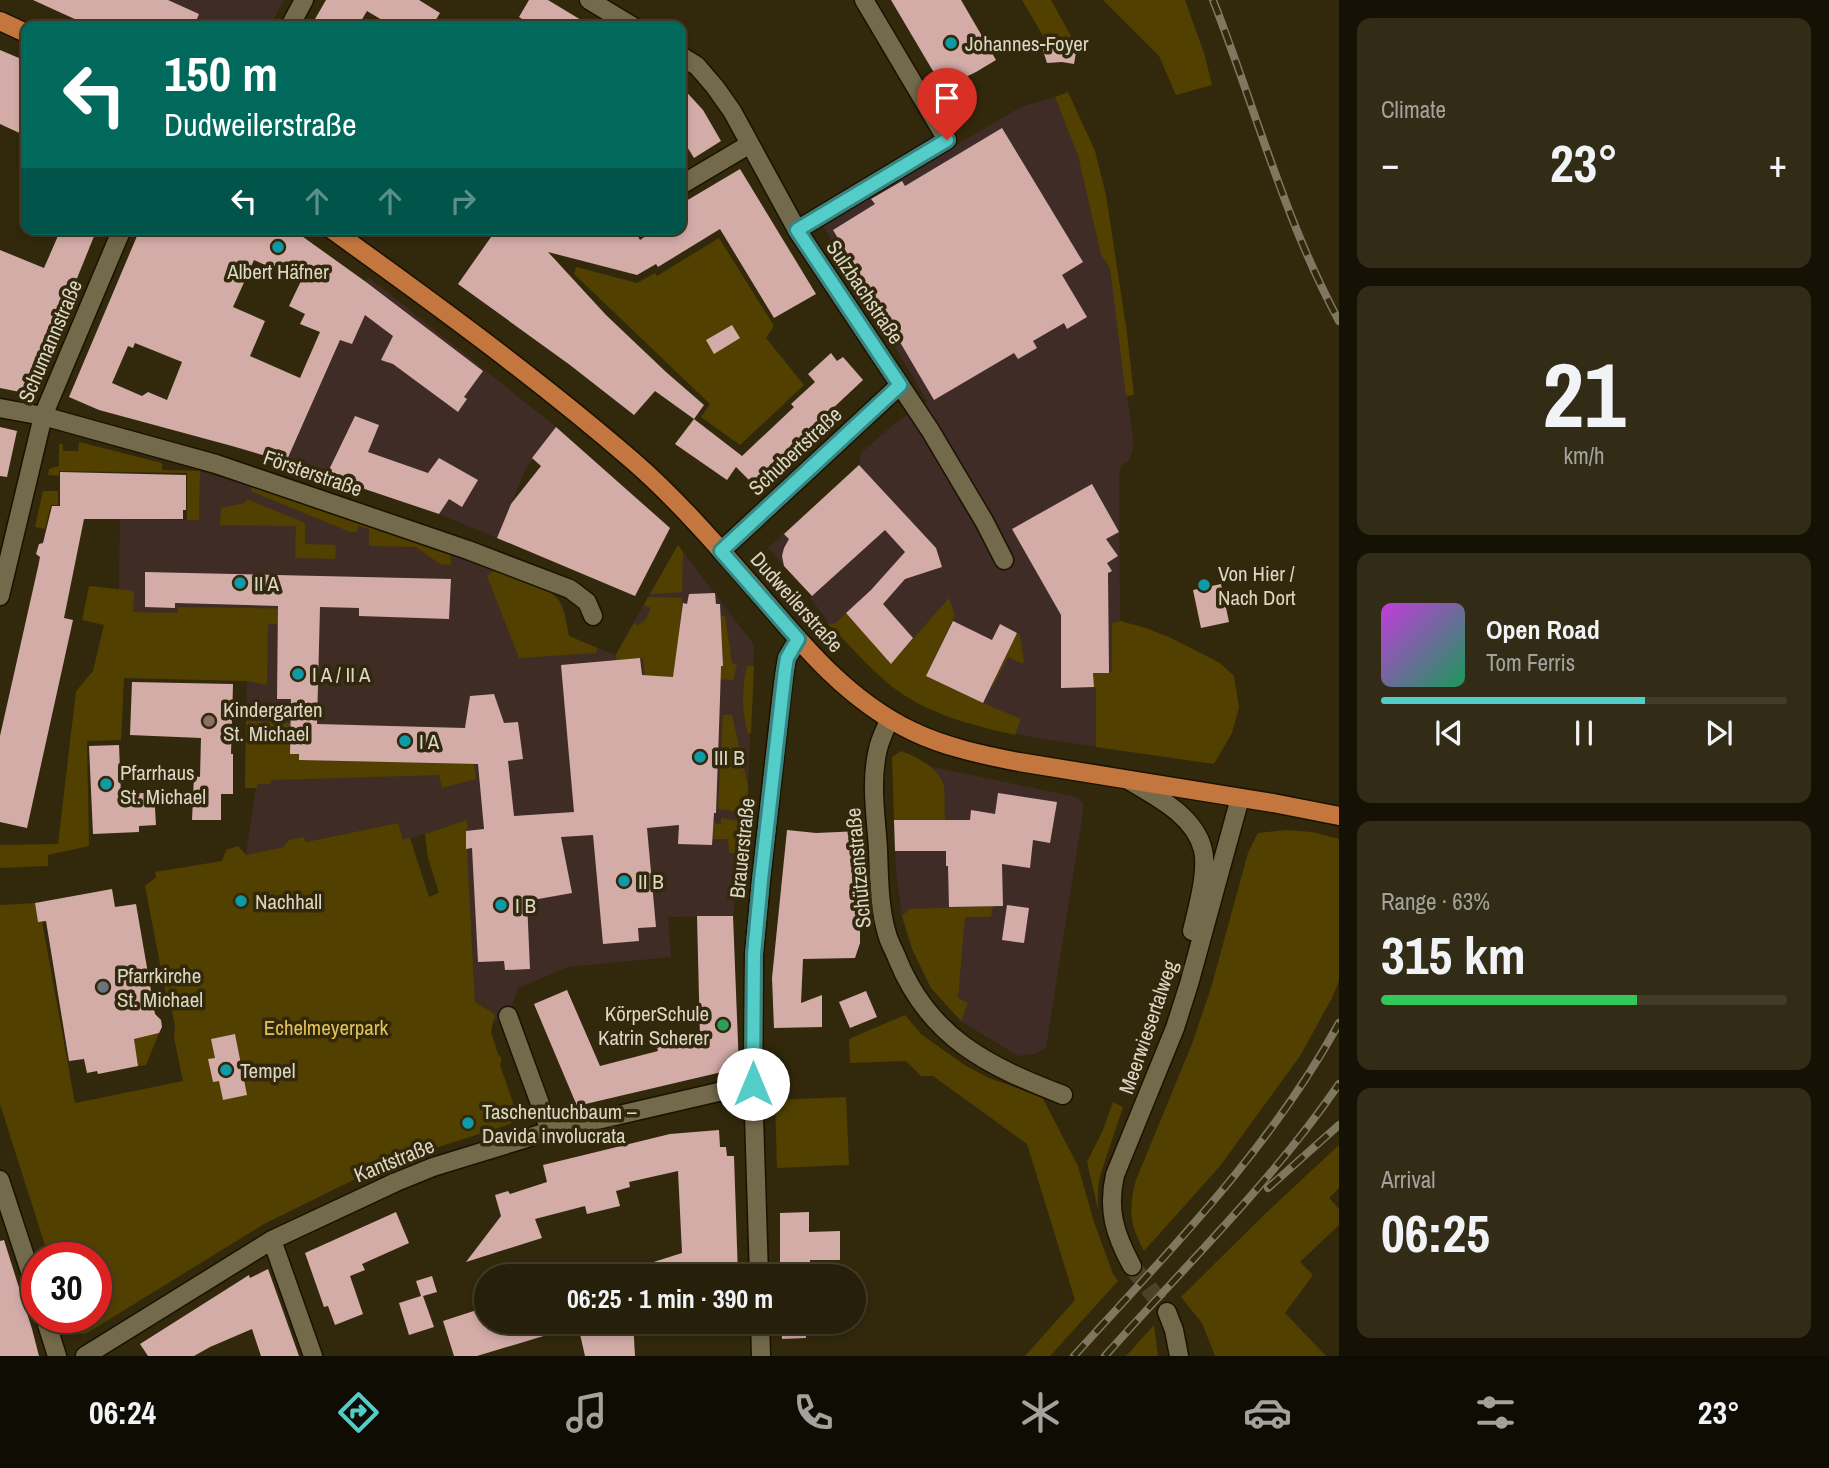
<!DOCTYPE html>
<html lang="en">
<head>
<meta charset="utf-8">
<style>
  :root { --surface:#261f09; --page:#322c17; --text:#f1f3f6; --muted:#a4a29c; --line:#423d2a; --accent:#54cdc8 }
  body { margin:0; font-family:"Archivo Narrow",sans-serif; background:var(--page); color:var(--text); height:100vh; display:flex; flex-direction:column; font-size:26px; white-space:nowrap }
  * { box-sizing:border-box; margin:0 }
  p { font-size:23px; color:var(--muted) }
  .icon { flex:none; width:38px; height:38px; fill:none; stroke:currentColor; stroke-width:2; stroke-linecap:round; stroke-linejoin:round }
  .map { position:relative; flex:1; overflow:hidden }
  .drawer { display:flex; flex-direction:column; gap:18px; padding:18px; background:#151105; width:490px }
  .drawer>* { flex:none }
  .top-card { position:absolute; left:21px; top:21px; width:665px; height:214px; border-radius:14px; box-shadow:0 4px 10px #0003,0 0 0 2px var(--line); background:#00695c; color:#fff; overflow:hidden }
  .speed { position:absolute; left:21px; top:1242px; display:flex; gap:14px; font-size:35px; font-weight:700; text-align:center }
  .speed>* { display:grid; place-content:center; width:91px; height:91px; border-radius:50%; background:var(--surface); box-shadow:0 4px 10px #0003,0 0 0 2px var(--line); line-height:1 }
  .speed .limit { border:10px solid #d22; background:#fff; color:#111 }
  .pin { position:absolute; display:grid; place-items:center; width:60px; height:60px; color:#fff; margin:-72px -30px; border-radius:50% 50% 50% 0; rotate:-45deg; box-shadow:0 0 7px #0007 }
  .pin .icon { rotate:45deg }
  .me { position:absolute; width:77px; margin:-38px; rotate:0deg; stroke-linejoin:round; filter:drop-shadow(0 0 5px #0008) }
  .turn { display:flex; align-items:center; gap:24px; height:147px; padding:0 28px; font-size:32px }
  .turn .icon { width:91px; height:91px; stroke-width:2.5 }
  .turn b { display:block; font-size:49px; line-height:60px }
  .lanes { display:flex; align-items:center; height:66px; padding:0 28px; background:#0003; justify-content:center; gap:35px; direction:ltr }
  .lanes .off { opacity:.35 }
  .big { font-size:52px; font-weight:800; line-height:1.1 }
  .drawer .tile { flex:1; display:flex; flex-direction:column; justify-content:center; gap:10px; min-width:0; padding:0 24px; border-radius:14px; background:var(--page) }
  .drawer .dial { align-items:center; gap:0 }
  .dial b { font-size:91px; line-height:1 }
  .song { display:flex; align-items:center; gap:21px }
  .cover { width:84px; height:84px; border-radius:10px; background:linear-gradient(135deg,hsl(290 70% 55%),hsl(150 70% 35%)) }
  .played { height:7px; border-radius:4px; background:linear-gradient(90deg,var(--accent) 65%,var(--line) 65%) }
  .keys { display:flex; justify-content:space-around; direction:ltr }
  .heat { display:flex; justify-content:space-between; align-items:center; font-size:38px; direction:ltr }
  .charge { height:10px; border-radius:5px; background:linear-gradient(90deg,#34c759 63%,var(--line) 0) }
  .trip { position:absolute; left:474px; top:1264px; width:392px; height:70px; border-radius:35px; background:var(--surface); box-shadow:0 4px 10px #0003,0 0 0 2px var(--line); font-weight:800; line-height:70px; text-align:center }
  .dock { display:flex; height:112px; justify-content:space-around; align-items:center; background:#0f0c04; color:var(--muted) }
  .dock .icon { width:49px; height:49px }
  .dock .current { color:var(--accent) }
  .dock b { font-size:32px; color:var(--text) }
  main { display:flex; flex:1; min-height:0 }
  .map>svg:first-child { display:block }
  .commercial { fill:#3f2c27 }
  .education { fill:#3f2d25 }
  .green { fill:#514000 }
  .building { fill:#d3aca8; fill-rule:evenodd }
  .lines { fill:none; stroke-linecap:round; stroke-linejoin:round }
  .secondary-tunnel { stroke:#4b4328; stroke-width:18; stroke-dasharray:18 9; stroke-linecap:butt }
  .street-casing { stroke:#1a1200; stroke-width:21 }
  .secondary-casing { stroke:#1a1200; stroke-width:21 }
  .primary-casing { stroke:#1a1200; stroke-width:21 }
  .street { stroke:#736a4b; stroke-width:18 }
  .secondary { stroke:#736a4b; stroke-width:18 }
  .primary { stroke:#c3773f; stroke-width:18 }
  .rail-casing { stroke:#7f7860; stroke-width:8 }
  .rail { stroke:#32290c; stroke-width:5; stroke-dasharray:16; stroke-linecap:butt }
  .route-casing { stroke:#378582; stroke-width:18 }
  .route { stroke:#54cdc8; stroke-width:12 }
  .culture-dot { fill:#0f9aa8; stroke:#32290c; stroke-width:2.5 }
  .education-dot { fill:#8d6e63; stroke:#32290c; stroke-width:2.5 }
  .worship-dot { fill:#6b7280; stroke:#32290c; stroke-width:2.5 }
  .leisure-dot { fill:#2e9e5b; stroke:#32290c; stroke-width:2.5 }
  .labels { text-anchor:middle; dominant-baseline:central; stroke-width:7; stroke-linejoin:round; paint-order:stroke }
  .poi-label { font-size:21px; fill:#dbd6c5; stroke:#32290c; text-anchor:start }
  .street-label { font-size:21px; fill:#dbd6c5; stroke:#32290c }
  .park-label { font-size:21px; fill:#e2c156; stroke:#32290c }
</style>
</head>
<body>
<main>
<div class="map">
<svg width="1339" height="1356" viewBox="0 0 1339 1356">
  <rect width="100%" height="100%" fill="#32290c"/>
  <path class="commercial" d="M35 0H284L270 26H90Z
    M1055 97 1078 156 1101 255 1110 268 1133 439V449L1130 459 1121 466 1119 478 1120 621 1112 624 1113 749 1036 738 983 727 952 718 919 704 892 686 867 664 828 624 825 617 810 598 812 596 768 548 859 465 861 453 892 426 927 401 822 224 1021 107Z
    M368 277 556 427 525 470 497 538 439 514 286 462Z
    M901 751 913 756 932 767 1077 797 1084 805 1046 1048 1034 1054 1018 1056 961 1021 931 988 912 949 902 916 896 872 892 757Z"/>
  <path class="education" d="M200 471 383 527 551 593 558 598 563 606 569 636 615 655 678 545 754 645 747 813 733 916 668 917 671 957 568 967 518 988 508 1016 493 1022 495 1014 475 1002 465 821 403 841 398 823 305 842 304 837 289 840 285 847 246 855 256 788H245L247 681 124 678 119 589 120 519 199 520Z"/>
  <path class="green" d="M1022 0H1051L1077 47 1060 45 1049 46Z
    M1103 0H1185L1204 53 1212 85 1176 95 1159 56Z
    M1068 92 1095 151 1106 195 1127 333 1134 395 1126 396 1110 268 1101 255 1078 156 1055 97Z
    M719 238 774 326 766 338 804 385 740 445 701 417 710 404 574 274 576 267 637 283 655 273 657 276Z
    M79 442 162 463V470L200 471 199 520H187V473L59 471V476L48 475 49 469 59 466V444H63V451H78Z
    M252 487 383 527 450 552 451 565 440 564 416 547 369 546V529L358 526 357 532H350L251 491Z
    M43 491H58V505H51L45 529 35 527Z
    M247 499 305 523V544L336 545 335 559 295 558 296 526 220 525 221 508 245 503Z
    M678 545 683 552 682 592 650 594Z
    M494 570 551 593C565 603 565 619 569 636L597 648 596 653 519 658 487 576Z
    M89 586 134 591 133 612 178 613V607L302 609 301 624H268L267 685 247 681 124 678 121 740 87 741 89 846 48 855V866L0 868V845L58 844 76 691 93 671 104 625 82 620Z
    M648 597 682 598 676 677 645 675 643 658 616 660V655L634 623 638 625 646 619 651 608 644 605Z
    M949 598 955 615 926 676 983 703 1021 719 1015 735C972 725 926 714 890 685 868 667 849 644 828 624L836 623 846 613 891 664Z
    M721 616H725L732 663 737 664 733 680 716 679V666H723Z
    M1120 621 1146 628 1171 638 1220 663 1234 676 1239 707 1232 733 1214 764 1096 747V688L1094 687 1093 673 1112 672V623Z
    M1017 633 1020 635 1024 661 1023 664 1008 657 993 687 992 686Z
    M747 666H754L751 733H748C741 707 742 691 747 666Z
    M723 715H732L748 786 747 813 718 809Z
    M246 721 291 723 290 754H299V760L474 764 476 779 442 788 439 775 272 780 270 784H257V788H245Z
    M901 751C915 756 935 766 942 780 946 788 944 810 945 820H894L892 757Z
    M721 818 740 821 739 837 744 838 742 853H729L728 839H712L713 823 721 824Z
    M467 820V830L466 831 475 1002 495 1014 491 1032 498 1054C502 1057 502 1061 500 1065L518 1117 510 1124 429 1150 347 1183 264 1224 87 1333 82 1334 76 1333 69 1318H96V1258H49L0 1104V905L35 903 38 921H42L75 1103 183 1081 174 1038 175 1026 172 1011 167 1000 145 886 156 877 155 872 222 861 226 850 238 846 246 855 284 847 289 840 304 837 306 842 398 823 403 840 410 838 429 897 439 893 428 858 425 834Z
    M1286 830 1312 832 1339 839V981L1332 998 1300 1056 1220 1166 1144 1251C1130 1225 1128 1209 1136 1180L1192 1044 1211 988 1248 853 1258 833Z
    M993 906 991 917H965L958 998 968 1003 961 1021 931 988 912 949 902 916 909 909Z
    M905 1015 922 1035 966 1066 989 1078 1042 1097 1078 1166 1094 1222 1113 1274 1118 1281 1050 1356H1025L1075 1300 1027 1144 933 1076H921L906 1061 850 1063 849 1039Z
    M159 1033 146 1065 138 1066 134 1039Z
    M846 1097 849 1165 777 1168 775 1100Z
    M1113 1102 1123 1107 1102 1170 1098 1185V1209L1087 1162 1103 1130Z
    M1339 1145V1188L1329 1198 1339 1209V1225L1300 1262 1313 1275 1285 1313 1326 1356H1215L1202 1323 1181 1297 1266 1213Z
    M1154 1325 1158 1356H1126Z"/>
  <path class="building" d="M33 0H168L199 14 194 26H90Z
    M326 0H419L440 13 432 26H392L367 11 358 26H311Z
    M529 0H548L591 26H533L519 17Z
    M891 0H961L996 60 976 72 943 88Z
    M1060 45 1077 47 1074 64 1062 62 1047 63 1042 47Z
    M0 50 26 61V136L0 124Z
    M681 86 703 110 721 141 694 158 681 137Z
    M1002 128 1083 262 1062 275 1087 317 1067 329 1064 323 1033 341 1037 348 1018 359 1014 353 934 400 897 337 892 341 879 321 886 318 833 230 875 204 871 199 902 181 905 186Z
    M740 169 816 294 774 318 720 229 658 267 656 264 637 275 548 252 606 315 666 372 704 405 694 419 655 391 634 415 570 365 458 284 491 237 494 229H602L627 236 635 231 640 240 656 229H681V204Z
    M61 229H97L30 394 0 388V250L44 268Z
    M140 229H292L366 282 483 371 464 397 467 399 458 412 393 364 381 360 393 336 365 315 352 344 340 340 286 462 232 446 99 410 69 397ZM254 260 301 281 289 306 305 314 300 324 320 332 300 378 250 356 265 321 233 307ZM135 343 182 362 167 400 148 392 142 396 112 383 128 346 133 348Z
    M732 325 740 338 714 354 706 340Z
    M831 353 837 361 843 357 863 380 830 411 834 416 757 488 736 467 727 480 675 444 694 419 742 456 794 407 791 404 815 382 808 374Z
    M355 416 379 425 368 452 428 473 439 458 478 480 462 507 449 499 439 514 326 476Z
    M0 427 17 431 7 477 0 476Z
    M556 427 670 528 635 596 497 538 511 504 541 466 532 458Z
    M859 465 936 548 942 567 905 579 883 604 913 638 891 664 846 613 871 590 905 552 885 530 812 596 784 566 782 556 784 548 789 539 784 534Z
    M60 472 186 475V510H183V519H84L64 618 73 620 27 828 0 822V736L38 567 40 557 36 554 39 544 43 543 52 506H60Z
    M1092 484 1119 532 1106 539 1118 556 1107 563 1112 571 1108 573 1109 673H1093L1094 687 1061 688V615L1012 529Z
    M145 572 451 579 449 619 359 616V608L320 607 317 724 465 728 470 696 494 694 504 723 518 722 523 759 508 761 514 816 574 812 561 665 640 658 642 675 673 677 683 603 687 604 689 594 715 593 716 604H720L723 666H721L720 699 716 813H714L712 845 678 844 679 825 647 828 656 927 638 928 639 941 603 944 593 835 561 837 572 893 527 901 530 969 505 970 504 961 478 962 472 848 466 849V831L484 829 478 764 299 760V754H290L291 699H277L278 606 175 603V608L145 607Z
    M1221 584 1229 622 1201 628 1193 590Z
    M953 621 992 640 1000 624 1017 633 983 703 926 676Z
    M132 682 233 684 231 754H233V794H221V820H192L194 776 200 777 201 738 130 735Z
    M119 745 121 795 154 792 156 825 139 826V832L93 834 89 746Z
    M998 793 1057 802 1050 843 1033 840 1030 868 1002 864 1003 906 949 907 948 866H946V851H895L894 820H970L971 810 995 814Z
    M787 830 816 833 861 831 866 922H860V943L855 958 803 959 801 1003 822 995V1027L774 1028 772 978Z
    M112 889 115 907 136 904 155 1014 161 1020 162 1027 159 1033 134 1039 138 1066 98 1074 97 1071 87 1073 84 1059 69 1061 46 921 38 922 35 903Z
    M1007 905 1029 908 1024 943 1002 940Z
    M697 916H733L739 1068 577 1106 534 1004 567 990 600 1066 658 1051 657 1047 700 1037Z
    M866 991 877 1017 850 1028 839 1002Z
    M235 1034 247 1095 223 1100 219 1081 213 1082 208 1059 215 1058 211 1039Z
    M719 1130 720 1147H726L727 1156H734L738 1276H623L622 1272 682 1253 678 1171 629 1182 630 1187 616 1191 620 1206 587 1214 585 1206 535 1219 542 1238 466 1262 501 1216 495 1195 508 1191 510 1194 547 1182 543 1165 670 1134Z
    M396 1212 409 1243 362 1264 365 1270 350 1276 363 1314 335 1325 328 1306 324 1307 305 1253Z
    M809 1212V1232L840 1231V1260H810V1276H780V1213Z
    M4 1240 32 1329 39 1356H0V1241Z
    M268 1269 299 1356H261L252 1329 210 1347 194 1356H148L140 1344 249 1275 250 1278Z
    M432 1276 437 1292 423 1296 434 1327 409 1335 399 1303 421 1296 416 1281Z
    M486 1307V1321H577V1326L477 1356H454L443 1321Z
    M577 1321H633L635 1356H585Z
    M781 1321H806V1338L782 1339Z"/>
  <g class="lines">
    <path class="secondary-tunnel" d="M1132 1266 1167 1312"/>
    <defs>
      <path id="street" d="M589 0 632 26
        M290 26 304 0
        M681 56 697 66 715 87 732 111 797 230 930 430 984 521 1004 560
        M681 185 750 144
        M797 230 947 140 864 0
        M0 408 43 416 216 464 468 550 570 589 587 602 593 616
        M721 551 900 385
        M0 596 43 416 122 229
        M889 719C886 729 880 739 878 749 870 782 876 816 878 849 879 877 879 907 887 934 889 942 894 950 897 958 929 1038 988 1066 1063 1095
        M508 1016 550 1131
        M0 1180 37 1293
        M272 1240 313 1356
        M759 1276 753 1084 754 954 761 880 783 683 787 658 798 640
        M45 1318 57 1356
        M760 1321 761 1356
        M85 1356 272 1240 396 1182 433 1167 550 1131 753 1084"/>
      <path id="secondary" d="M1130 781C1157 797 1195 816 1203 850 1208 871 1197 910 1192 931
        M1132 1266C1115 1235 1107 1210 1115 1175L1175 1028 1189 984 1240 798
        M1167 1312 1174 1330 1179 1356"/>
      <path id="primary" d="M0 21 26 33
        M331 229C434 303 537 378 633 461 678 500 721 550 760 595 804 647 849 701 912 731 945 747 983 755 1019 762L1273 803 1339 816"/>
    </defs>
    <use href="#street" class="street-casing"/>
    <use href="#secondary" class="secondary-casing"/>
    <use href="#primary" class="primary-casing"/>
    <use href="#street" class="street"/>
    <use href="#secondary" class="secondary"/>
    <use href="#primary" class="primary"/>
    <defs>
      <path id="rail" d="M1213 0C1255 107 1284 219 1339 321
        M1268 1188 1339 1125
        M1074 1356C1169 1251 1271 1148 1339 1023
        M1105 1356C1184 1267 1271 1183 1339 1084"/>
    </defs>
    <use href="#rail" class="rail-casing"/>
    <use href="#rail" class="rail"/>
  </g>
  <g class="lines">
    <defs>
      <path id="route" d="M753 1084 754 954 761 880 785 670 787 658 798 639 721 551 900 385 797 230 947 140"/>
    </defs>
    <use href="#route" class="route-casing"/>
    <use href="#route" class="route"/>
  </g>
  <g class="culture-dot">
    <circle cx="951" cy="43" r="7"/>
    <circle cx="278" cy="247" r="7"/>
    <circle cx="240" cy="583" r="7"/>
    <circle cx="1204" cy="585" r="7"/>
    <circle cx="298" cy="674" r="7"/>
    <circle cx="405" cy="741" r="7"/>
    <circle cx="700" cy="757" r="7"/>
    <circle cx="106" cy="784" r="7"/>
    <circle cx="624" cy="881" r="7"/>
    <circle cx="241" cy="901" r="7"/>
    <circle cx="501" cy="905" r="7"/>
    <circle cx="226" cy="1070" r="7"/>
    <circle cx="468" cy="1123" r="7"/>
  </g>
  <circle class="education-dot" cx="209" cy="721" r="7"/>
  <circle class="worship-dot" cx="103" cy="987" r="7"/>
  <circle class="leisure-dot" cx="723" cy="1025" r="7"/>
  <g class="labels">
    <g class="poi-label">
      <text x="965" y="43">Johannes-Foyer</text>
      <text x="278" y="271" text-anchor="middle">Albert Häfner</text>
      <text x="1218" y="573">Von Hier /<tspan x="1218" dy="24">Nach Dort</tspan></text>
      <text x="254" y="583">II A</text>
      <text x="312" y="674">I A / II A</text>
      <text x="223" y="709">Kindergarten<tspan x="223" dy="24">St. Michael</tspan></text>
      <text x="419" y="741">I A</text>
      <text x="714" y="757">III B</text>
      <text x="120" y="772">Pfarrhaus<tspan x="120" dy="24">St. Michael</tspan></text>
      <text x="638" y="881">II B</text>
      <text x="255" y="901">Nachhall</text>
      <text x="515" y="905">I B</text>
      <text x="117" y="975">Pfarrkirche<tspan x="117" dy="24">St. Michael</tspan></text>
      <text x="709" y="1013" text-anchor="end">KörperSchule<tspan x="709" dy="24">Katrin Scherer</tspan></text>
      <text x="240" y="1070">Tempel</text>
      <text x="482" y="1111">Taschentuchbaum –<tspan x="482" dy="24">Davida involucrata</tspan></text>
    </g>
    <g class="street-label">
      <text transform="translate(865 292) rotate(56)">Sulzbachstraße</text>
      <text transform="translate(50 341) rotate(-67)">Schumannstraße</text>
      <text transform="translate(795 451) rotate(-43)">Schubertstraße</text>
      <text transform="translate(313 473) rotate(19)">Försterstraße</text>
      <text transform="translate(797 602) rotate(48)">Dudweilerstraße</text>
      <text transform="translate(742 848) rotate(-84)">Brauerstraße</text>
      <text transform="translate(858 868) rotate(-95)">Schützenstraße</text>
      <text transform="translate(1148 1027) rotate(-71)">Meerwiesertalweg</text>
      <text transform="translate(394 1160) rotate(-22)">Kantstraße</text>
    </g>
    <g class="park-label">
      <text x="326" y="1027">Echelmeyerpark</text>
    </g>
  </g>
</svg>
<div class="speed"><div class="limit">30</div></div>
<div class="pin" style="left:947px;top:140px;background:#d93025"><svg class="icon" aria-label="arrive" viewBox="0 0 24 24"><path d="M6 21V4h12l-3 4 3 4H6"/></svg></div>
<svg class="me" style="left:753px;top:1084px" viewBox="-20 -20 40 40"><circle r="19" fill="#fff"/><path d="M0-13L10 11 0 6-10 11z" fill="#54cdc8"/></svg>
<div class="trip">06:25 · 1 min · 390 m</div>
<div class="top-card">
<div class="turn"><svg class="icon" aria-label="left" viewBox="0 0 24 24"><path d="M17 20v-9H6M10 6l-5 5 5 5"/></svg><div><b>150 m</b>Dudweilerstraße</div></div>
<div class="lanes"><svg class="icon" aria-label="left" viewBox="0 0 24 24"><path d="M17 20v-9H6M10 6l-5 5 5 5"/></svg><svg class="icon off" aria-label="ahead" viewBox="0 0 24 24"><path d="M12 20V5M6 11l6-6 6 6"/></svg><svg class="icon off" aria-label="ahead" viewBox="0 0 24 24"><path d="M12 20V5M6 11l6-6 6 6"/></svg><svg class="icon off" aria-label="right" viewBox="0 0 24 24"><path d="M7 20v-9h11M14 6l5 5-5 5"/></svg></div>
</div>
</div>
<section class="drawer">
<div class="tile"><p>Climate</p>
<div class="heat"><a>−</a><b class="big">23°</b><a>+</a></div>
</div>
<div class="tile dial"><b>21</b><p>km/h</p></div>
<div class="tile">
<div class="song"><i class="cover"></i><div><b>Open Road</b><p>Tom Ferris</p></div></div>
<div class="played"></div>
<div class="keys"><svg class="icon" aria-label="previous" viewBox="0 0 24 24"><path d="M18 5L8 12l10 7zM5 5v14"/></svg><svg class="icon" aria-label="pause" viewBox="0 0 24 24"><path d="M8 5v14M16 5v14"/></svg><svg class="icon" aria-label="next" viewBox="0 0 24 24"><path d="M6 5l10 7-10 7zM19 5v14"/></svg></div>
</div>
<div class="tile"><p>Range · 63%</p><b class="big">315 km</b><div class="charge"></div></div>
<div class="tile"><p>Arrival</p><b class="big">06:25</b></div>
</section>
</main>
<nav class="dock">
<b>06:24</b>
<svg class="icon current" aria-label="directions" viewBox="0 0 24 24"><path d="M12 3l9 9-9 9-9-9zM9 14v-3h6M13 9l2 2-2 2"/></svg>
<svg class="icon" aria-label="music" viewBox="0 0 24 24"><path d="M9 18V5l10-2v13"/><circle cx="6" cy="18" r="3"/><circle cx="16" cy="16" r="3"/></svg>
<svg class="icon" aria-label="phone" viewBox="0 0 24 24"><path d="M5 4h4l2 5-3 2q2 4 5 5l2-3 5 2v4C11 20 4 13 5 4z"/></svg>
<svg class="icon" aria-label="climate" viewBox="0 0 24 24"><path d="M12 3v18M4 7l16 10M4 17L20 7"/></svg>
<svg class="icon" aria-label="car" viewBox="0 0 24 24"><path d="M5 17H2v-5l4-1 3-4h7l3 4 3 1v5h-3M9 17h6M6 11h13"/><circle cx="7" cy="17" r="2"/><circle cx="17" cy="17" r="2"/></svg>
<svg class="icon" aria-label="filters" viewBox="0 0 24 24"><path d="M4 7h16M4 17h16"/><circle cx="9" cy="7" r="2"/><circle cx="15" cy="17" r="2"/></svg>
<b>23°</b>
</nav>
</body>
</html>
